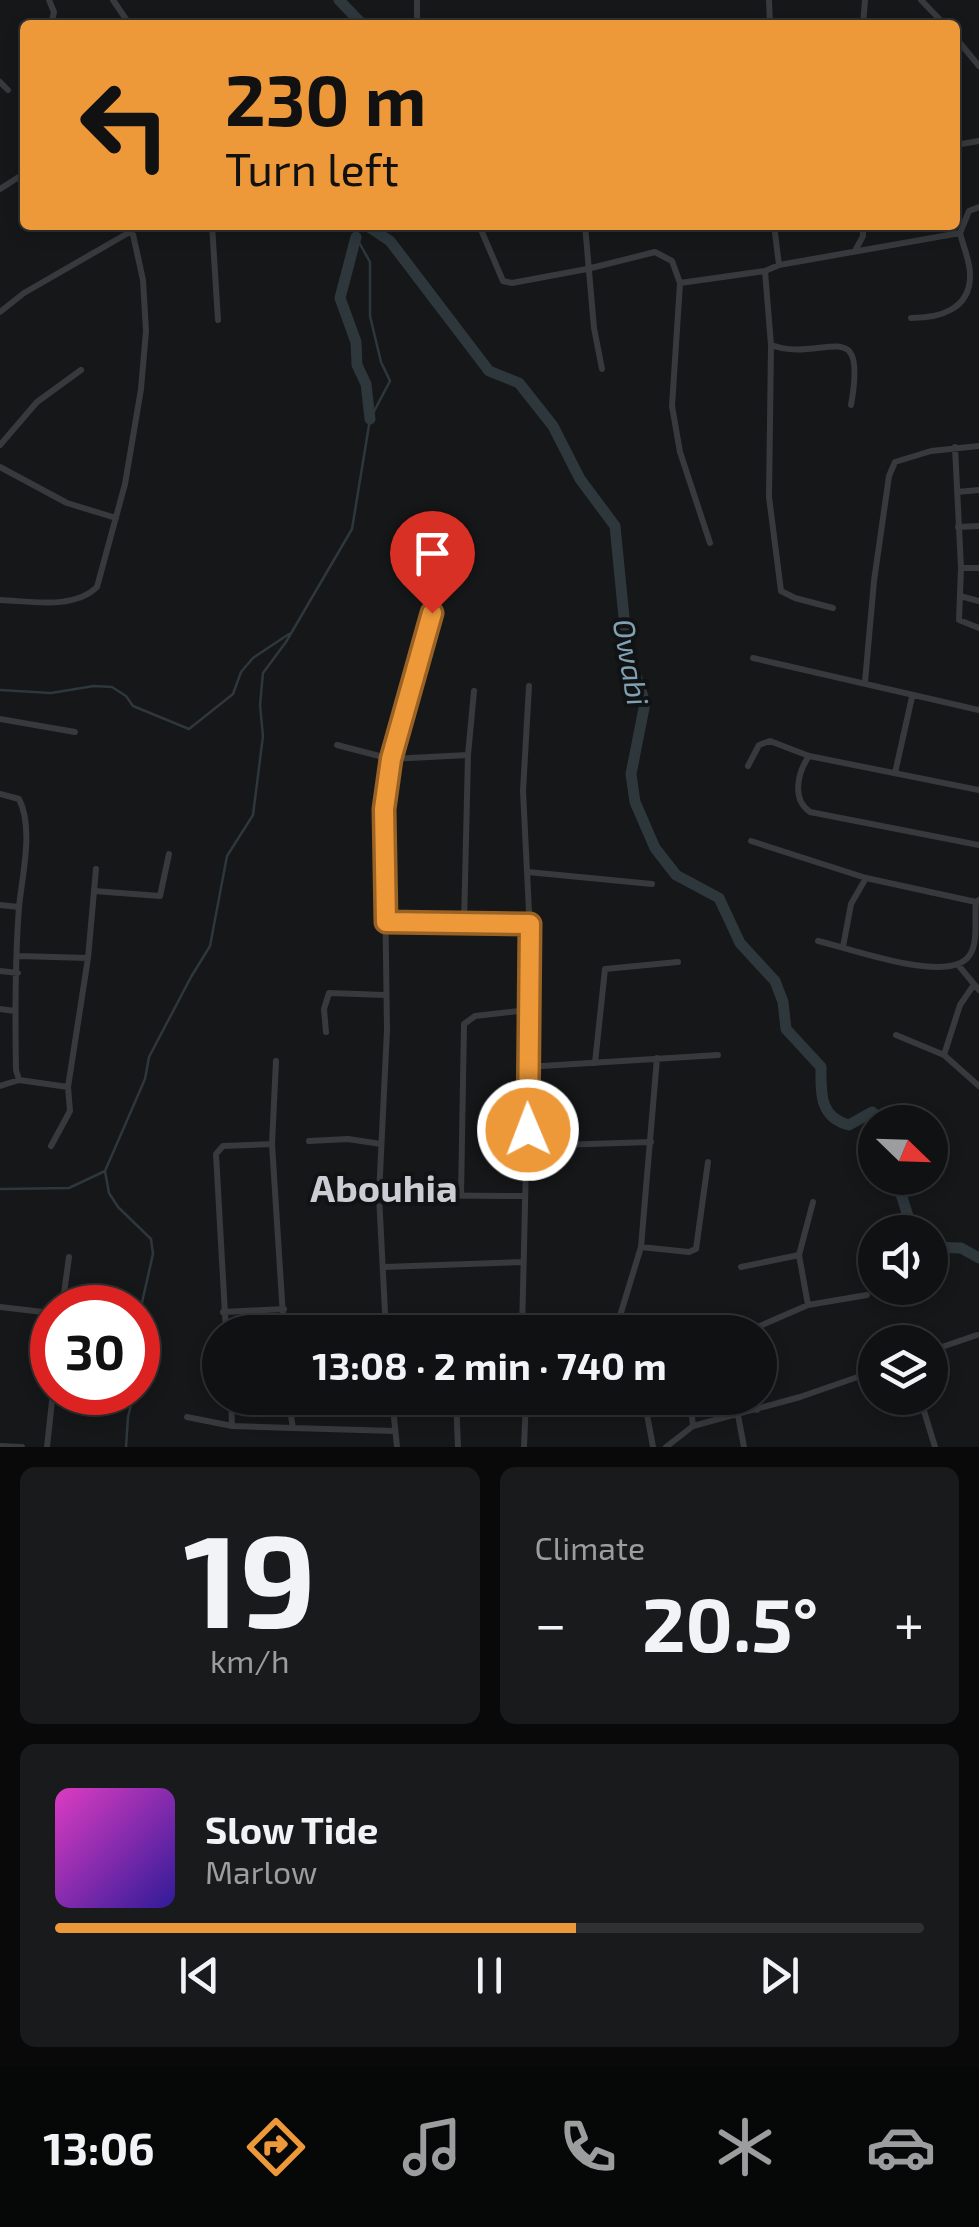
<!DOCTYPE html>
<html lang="en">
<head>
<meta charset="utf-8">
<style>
  :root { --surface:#101112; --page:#191a1b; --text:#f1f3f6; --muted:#9c9d9f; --line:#303132; --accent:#ed9939 }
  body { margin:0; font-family:"Exo 2",sans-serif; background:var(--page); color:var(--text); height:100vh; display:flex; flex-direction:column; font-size:38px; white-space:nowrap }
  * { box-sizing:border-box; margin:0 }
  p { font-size:32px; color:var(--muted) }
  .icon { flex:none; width:55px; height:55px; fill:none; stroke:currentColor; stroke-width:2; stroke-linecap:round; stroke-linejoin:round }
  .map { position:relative; height:1447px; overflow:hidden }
  .details { display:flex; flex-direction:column; gap:20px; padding:20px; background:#09090a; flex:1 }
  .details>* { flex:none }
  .hud { position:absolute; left:20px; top:20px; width:940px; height:210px; border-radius:10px; box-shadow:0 5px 15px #0003,0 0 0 2px var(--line); background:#ed9939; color:#111; overflow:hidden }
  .needle { width:65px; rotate:113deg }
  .buttons { position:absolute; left:858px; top:1105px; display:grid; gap:20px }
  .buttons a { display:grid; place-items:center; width:90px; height:90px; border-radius:50%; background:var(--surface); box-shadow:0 5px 15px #0003,0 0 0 2px var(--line); font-size:50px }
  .speed { position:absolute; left:30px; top:1285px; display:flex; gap:20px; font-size:50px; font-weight:700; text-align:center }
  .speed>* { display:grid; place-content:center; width:130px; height:130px; border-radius:50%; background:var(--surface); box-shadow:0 5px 15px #0003,0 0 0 2px var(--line); line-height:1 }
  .speed .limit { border:15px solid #d22; background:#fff; color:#111 }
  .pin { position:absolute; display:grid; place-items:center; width:85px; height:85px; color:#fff; margin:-102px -42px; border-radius:50% 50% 50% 0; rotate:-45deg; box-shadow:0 0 10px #0007 }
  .pin .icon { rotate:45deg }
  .me { position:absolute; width:110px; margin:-55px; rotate:359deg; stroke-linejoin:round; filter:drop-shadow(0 0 8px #0008) }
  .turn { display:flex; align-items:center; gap:35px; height:210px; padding:0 40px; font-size:45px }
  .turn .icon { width:130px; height:130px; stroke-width:2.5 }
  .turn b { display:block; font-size:70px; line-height:85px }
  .big { font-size:75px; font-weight:700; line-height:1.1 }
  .details .widget { flex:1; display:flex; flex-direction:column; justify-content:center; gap:15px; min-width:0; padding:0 35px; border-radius:15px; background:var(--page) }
  .details .dial { align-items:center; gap:0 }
  .dial b { font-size:130px; line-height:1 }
  .song { display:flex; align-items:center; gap:30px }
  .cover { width:120px; height:120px; border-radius:15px; background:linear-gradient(135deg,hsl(310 70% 55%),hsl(250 70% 35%)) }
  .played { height:10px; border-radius:5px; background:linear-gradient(90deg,var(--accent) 60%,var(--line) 60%) }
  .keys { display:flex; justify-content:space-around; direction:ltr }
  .heat { display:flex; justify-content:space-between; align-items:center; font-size:55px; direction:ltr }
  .details .tiles { flex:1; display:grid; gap:20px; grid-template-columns:1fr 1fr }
  .widget:last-child { grid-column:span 2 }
  .trip { position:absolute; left:202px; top:1315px; width:575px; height:100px; border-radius:50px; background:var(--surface); box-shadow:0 5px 15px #0003,0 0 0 2px var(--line); font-weight:700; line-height:100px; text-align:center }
  .dock { display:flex; height:160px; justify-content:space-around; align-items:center; background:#060707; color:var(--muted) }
  .dock .icon { width:70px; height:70px }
  .dock .selected { color:var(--accent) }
  .dock b { font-size:45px; color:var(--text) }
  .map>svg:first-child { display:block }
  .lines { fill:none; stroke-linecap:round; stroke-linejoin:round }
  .stream { stroke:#2d373c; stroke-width:2.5 }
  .river { stroke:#2d373c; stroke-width:11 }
  .street { stroke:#37393d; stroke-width:6 }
  .route-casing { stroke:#9a6325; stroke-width:25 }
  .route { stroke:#ed9939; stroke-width:18 }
  .labels { text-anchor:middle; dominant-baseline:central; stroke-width:8; stroke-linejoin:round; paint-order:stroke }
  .water-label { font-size:30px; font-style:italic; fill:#81a1b2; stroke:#111213 }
  .district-label { font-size:38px; font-weight:bold; fill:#caced4; stroke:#111213 }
</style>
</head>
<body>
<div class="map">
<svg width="979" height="1447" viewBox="0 0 979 1447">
  <rect width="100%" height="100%" fill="#161718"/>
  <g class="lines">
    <path class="stream" d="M0 690 51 693 94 686 112 687 126 696 133 706 189 729 233 694 241 672 253 658 289 634
      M105 1171 109 1193 118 1207 151 1239 153 1254 138 1320
      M0 1189 69 1188 105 1171 145 1079 149 1057 191 977 210 946 227 856 253 815 263 736 260 705 263 673 286 642 352 529 370 419 390 381 381 362 370 316V262L356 237V225
      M126 1447 128 1417 134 1392"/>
    <path class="river" d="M339 0 363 25
      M366 225 390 241 489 371 519 383 553 426 580 479 615 526 627 648 645 703 631 774 635 802 655 848 676 875 719 898 740 943 775 981 783 1002 786 1029 821 1067C821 1093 819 1117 849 1125L872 1112 886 1122
      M356 237 340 298 356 342 357 365 366 384 370 419
      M896 1178 913 1232
      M930 1247 961 1248 979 1258"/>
    <path class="street" d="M49 0 54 12 51 25
      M113 0 130 25
      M769 0 770 25
      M921 0 945 25
      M417 25V0
      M863 25 865 0
      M955 37 979 66
      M0 82 8 90
      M955 145 979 141
      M0 189 25 173
      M212 225 218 320
      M479 225 503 281 512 283 587 269 655 252 672 261 680 283 672 406 680 452 710 543
      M585 225 594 328 602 369
      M856 249 863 236V225
      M779 265 960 233 969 211 979 207
      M765 271 771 345 769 497 781 591 795 598 833 608
      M680 283 765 271 779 265 774 225
      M0 312 24 293 142 225
      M911 318C939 318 971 310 970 274 970 261 963 246 960 233
      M771 345C823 364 868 310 851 405
      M0 445 37 402 81 370
      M955 447 961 568 959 620 979 628
      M0 467 67 503 116 518
      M957 492 979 490
      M958 527 979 526
      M961 568H979
      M960 596 979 601
      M0 600C30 601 74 610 97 587L125 484 141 389 146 331 143 280 132 230
      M753 658 979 710
      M865 682 874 581 889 476 895 462 931 451 979 446
      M0 719 75 732
      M337 745 391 759 468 755
      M809 756C798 772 791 799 810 812L979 845
      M748 766 759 745 770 741 809 756 979 790
      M895 773 912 697
      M0 794 19 799C34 828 22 876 19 907 15 960 15 1017 16 1070L19 1080 68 1087
      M751 841 866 878 976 902 979 900
      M528 872 652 884
      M94 891 160 896 169 854
      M0 905 19 907
      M385 922 529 924
      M464 924 468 755 474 691
      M818 941C850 948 948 985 969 956 979 943 974 917 976 902
      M843 947 851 904 866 878
      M19 956 88 958
      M959 966 979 990
      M0 971 18 973
      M0 1009 15 1011
      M326 1032 324 1009 329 993 385 995
      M896 1035 944 1055 979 1086
      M944 1055 960 1005 973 986
      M276 1061 272 1144 284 1332
      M595 1063 605 969 678 962
      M526 1067 718 1055
      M0 1086 19 1080
      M309 1141 348 1139 381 1144
      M51 1146 70 1111 68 1087 88 958 96 869
      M528 1146 651 1142
      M379 1195 525 1196
      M461 1196 464 1024 475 1016 528 1010
      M641 1247 689 1252 696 1249 708 1162
      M384 1267 523 1262
      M741 1267 799 1255
      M808 1305 799 1255 813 1202
      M0 1307 52 1313
      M62 1308 69 1257
      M223 1312 284 1309
      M226 1332 216 1154 223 1146 272 1144
      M386 1332 379 1195 387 1030 384 809 391 759 415 665 441 587
      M522 1332 531 952 523 791 529 686
      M596 1332 616 1331
      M615 1332 641 1247 657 1058
      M746 1332 808 1305 867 1295
      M930 1351 977 1335
      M231 1398 232 1426
      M288 1398 293 1428 394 1431
      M392 1398 397 1447
      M456 1398 458 1447
      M644 1398 653 1447
      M690 1398 693 1426
      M755 1398 757 1410
      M920 1398 935 1447
      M526 1408 548 1398
      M738 1415 744 1447
      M187 1417 232 1426 293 1428
      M0 1446 22 1447
      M47 1447 53 1392
      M524 1447 526 1398
      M666 1447 693 1426 800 1397 875 1371"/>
  </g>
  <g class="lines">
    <defs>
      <path id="route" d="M432 613 391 759 384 809 386 922 530 924 528 1130"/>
    </defs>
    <use href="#route" class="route-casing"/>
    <use href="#route" class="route"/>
  </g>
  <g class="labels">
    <g class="water-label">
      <text transform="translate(632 662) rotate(80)">Owabi</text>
    </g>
    <g class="district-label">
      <text x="384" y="1187">Abouhia</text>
    </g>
  </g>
</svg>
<div class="buttons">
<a><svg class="needle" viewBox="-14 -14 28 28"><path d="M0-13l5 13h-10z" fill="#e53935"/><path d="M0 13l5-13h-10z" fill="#9c9d9f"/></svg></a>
<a><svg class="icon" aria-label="sound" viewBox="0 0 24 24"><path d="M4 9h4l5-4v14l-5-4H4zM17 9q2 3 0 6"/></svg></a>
<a><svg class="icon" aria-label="layers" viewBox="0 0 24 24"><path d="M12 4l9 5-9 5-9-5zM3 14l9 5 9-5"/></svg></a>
</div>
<div class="speed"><div class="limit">30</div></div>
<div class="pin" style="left:432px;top:613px;background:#d93025"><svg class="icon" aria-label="arrive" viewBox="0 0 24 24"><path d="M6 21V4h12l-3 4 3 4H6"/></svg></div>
<svg class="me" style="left:528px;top:1130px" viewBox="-20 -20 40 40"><circle r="17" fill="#ed9939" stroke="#fff" stroke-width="3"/><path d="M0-11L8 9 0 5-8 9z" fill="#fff"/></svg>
<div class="trip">13:08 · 2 min · 740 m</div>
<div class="hud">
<div class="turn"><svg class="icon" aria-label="left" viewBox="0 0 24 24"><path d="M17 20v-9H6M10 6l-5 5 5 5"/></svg><div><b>230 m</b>Turn left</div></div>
</div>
</div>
<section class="details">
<div class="tiles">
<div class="widget dial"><b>19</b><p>km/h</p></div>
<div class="widget"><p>Climate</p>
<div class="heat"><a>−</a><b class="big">20.5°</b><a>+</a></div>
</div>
<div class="widget">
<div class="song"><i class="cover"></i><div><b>Slow Tide</b><p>Marlow</p></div></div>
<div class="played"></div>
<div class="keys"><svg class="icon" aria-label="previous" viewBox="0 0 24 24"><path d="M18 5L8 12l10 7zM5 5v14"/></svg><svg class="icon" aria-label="pause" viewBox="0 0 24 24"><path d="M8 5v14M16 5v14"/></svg><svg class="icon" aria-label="next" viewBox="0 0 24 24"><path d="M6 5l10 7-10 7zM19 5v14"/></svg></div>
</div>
</div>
</section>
<nav class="dock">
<b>13:06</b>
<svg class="icon selected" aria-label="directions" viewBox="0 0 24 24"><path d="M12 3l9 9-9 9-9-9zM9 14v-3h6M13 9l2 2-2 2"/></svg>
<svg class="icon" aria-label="music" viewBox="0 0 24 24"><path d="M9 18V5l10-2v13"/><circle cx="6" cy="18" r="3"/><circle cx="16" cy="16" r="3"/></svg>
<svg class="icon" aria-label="phone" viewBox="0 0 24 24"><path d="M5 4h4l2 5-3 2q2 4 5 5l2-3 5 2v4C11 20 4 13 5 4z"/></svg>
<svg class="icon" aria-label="climate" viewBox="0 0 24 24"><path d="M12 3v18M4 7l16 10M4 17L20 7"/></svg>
<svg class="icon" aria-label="car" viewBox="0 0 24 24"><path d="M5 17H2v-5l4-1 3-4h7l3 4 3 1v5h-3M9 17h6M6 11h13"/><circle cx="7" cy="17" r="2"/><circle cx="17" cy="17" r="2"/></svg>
</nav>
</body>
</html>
